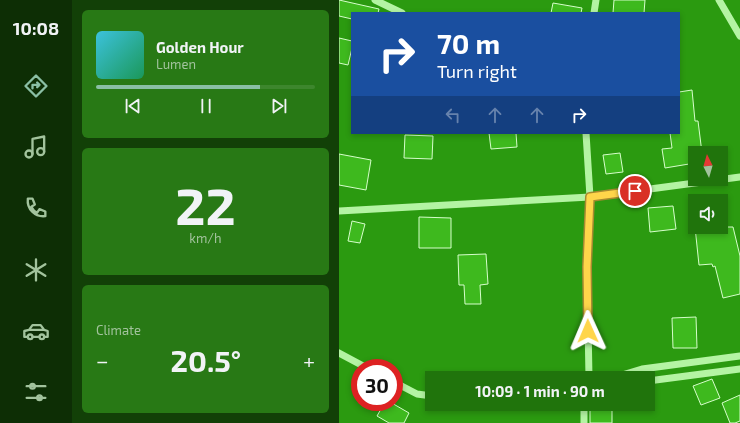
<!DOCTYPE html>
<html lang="en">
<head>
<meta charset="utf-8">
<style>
  :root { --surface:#20740c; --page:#287915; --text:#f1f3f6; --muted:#a2c39d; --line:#3d862d; --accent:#8abfa5 }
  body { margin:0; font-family:"Exo 2",sans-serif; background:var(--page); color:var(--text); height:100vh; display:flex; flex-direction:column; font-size:15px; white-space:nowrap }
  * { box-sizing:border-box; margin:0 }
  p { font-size:13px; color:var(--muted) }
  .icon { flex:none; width:22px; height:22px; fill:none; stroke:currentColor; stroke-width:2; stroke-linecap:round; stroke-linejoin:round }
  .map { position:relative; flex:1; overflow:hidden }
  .drawer { display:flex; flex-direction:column; gap:10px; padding:10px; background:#124007; width:267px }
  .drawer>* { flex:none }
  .banner { position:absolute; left:12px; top:12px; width:329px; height:122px; border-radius:0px; box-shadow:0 2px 6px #0003; background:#1a4fa0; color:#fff; overflow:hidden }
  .needle { width:26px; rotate:355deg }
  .controls { position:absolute; left:349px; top:146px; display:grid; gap:8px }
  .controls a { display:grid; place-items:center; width:40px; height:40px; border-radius:0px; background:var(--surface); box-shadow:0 2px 6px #0003; font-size:20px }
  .speed { position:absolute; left:12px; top:359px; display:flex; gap:8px; font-size:20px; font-weight:700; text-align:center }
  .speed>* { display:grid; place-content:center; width:52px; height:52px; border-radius:50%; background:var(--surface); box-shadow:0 2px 6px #0003; line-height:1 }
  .speed .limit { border:6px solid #d22; background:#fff; color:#111 }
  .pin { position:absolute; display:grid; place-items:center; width:34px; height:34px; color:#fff; margin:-17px; border:2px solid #fff; border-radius:50%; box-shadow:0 1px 4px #0007 }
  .me { position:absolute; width:44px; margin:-22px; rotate:359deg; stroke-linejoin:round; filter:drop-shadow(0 0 3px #0008) }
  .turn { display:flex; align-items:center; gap:14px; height:84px; padding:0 20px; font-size:18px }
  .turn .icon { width:52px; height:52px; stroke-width:2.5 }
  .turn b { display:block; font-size:28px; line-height:34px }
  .lanes { display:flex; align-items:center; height:38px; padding:0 20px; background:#0003; justify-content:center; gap:20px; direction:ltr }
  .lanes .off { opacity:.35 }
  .big { font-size:30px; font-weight:700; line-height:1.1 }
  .drawer .widget { flex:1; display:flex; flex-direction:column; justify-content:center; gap:6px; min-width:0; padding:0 14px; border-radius:6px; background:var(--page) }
  .drawer .dial { align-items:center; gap:0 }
  .dial b { font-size:52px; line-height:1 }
  .song { display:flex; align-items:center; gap:12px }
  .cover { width:48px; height:48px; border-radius:6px; background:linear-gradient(135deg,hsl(190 70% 55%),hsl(150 70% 35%)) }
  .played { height:4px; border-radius:2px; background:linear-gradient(90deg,var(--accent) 75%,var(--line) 75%) }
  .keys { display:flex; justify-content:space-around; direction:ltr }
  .heat { display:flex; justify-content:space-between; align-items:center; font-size:22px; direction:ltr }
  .trip { position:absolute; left:86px; top:371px; width:230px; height:40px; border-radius:0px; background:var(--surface); box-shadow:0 2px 6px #0003; font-weight:700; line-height:40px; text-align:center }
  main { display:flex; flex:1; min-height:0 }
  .menu { display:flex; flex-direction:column; width:72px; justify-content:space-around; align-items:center; background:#0d2e05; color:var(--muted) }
  .menu .icon { width:28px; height:28px }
  .menu .selected { color:var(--accent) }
  .menu b { font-size:18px; color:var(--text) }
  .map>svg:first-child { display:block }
  .building { fill:#3eb91e; stroke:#d6fecb }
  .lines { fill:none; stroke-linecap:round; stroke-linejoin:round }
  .minor { stroke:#b4f4a3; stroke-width:7 }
  .route-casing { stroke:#a68a30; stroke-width:10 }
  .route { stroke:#ffd54a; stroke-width:7 }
</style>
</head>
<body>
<main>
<nav class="menu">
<b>10:08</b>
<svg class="icon selected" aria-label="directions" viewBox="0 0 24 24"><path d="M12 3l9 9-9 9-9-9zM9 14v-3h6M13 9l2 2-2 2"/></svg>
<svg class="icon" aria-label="music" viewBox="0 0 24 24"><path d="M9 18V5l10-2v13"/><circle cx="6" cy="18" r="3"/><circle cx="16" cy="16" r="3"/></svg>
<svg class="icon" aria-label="phone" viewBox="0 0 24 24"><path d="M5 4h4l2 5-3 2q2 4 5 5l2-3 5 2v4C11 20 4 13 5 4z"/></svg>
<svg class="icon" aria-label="climate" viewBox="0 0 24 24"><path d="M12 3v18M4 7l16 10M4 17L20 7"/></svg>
<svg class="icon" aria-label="car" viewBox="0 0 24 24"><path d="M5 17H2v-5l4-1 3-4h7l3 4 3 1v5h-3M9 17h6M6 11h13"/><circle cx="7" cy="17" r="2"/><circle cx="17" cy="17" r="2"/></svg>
<svg class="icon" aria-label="filters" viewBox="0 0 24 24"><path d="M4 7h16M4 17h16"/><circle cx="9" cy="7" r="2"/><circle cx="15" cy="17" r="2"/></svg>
</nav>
<section class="drawer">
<div class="widget">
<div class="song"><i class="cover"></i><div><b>Golden Hour</b><p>Lumen</p></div></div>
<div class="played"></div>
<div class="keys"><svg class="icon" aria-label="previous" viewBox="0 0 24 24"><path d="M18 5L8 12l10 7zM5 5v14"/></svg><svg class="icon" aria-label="pause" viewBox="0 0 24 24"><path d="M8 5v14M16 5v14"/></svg><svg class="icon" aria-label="next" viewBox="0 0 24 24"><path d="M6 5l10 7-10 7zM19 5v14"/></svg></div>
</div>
<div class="widget dial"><b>22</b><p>km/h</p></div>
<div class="widget"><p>Climate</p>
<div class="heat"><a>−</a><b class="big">20.5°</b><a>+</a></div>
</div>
</section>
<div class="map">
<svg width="401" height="423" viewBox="0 0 401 423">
  <rect width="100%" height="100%" fill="#2b9a10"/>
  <path class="building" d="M0 0 40 9 39 13H13V19L0 16Z
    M275 0H306L305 13H274Z
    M214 3 243 8 242 13H212Z
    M0 38 13 41V48L9 65 0 63Z
    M353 90 356 121H359L363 153H356V163L326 168 323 149 333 148 331 133H340V92Z
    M150 133H177L178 147 152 149Z
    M66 135 94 136 93 159 65 158Z
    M281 153 284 172 267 174 264 155Z
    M0 154 32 160 27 190 0 185Z
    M334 206 337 229 311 232 309 208Z
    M80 217 112 218V248H80Z
    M13 221 26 224 21 243 9 241Z
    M356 227H394L401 256V294L384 298 376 266 374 267 373 264 360 265Z
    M147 254 149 284 141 285 142 304H126L125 285H120L119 255Z
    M357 317 358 348H334L333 318Z
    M373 379 381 398 362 405 354 386Z
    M401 395V421L396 423H391L383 403Z
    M46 402H51L70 413 65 423H50L38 416Z
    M251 404H273V423H251Z"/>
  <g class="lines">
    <path class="minor" d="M36 0 63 13
      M380 0 401 36
      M255 13 257 0
      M247 133 251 197 248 267 250 378
      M0 211 251 197 401 177
      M0 353 28 368
      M273 378 303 369 401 356
      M309 381 401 369
      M55 382 78 394 93 396
      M245 423V404"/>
  </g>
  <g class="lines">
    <defs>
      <path id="route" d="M249 331 248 267 251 197 296 191"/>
    </defs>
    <use href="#route" class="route-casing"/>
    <use href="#route" class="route"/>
  </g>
</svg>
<div class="controls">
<a><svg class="needle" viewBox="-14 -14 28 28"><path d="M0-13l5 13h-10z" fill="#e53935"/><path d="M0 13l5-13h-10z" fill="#a2c39d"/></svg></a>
<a><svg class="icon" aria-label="sound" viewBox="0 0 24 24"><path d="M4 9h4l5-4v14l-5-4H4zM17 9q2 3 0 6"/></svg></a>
</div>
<div class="speed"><div class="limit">30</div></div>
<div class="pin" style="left:296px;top:191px;background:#d93025"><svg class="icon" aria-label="arrive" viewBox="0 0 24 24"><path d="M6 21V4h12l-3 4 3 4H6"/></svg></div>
<svg class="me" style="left:249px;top:331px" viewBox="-20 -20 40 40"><path d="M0-17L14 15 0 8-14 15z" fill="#ffd54a" stroke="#fff" stroke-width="4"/></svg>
<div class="trip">10:09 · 1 min · 90 m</div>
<div class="banner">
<div class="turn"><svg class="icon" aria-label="right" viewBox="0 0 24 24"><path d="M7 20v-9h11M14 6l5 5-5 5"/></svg><div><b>70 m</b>Turn right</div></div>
<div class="lanes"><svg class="icon off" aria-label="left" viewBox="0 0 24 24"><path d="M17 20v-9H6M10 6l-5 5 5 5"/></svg><svg class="icon off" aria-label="ahead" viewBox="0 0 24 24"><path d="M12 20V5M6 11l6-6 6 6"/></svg><svg class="icon off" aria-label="ahead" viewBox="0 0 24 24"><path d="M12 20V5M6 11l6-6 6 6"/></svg><svg class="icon" aria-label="right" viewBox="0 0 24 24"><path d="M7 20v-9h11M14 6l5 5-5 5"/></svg></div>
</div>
</div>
</main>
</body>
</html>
